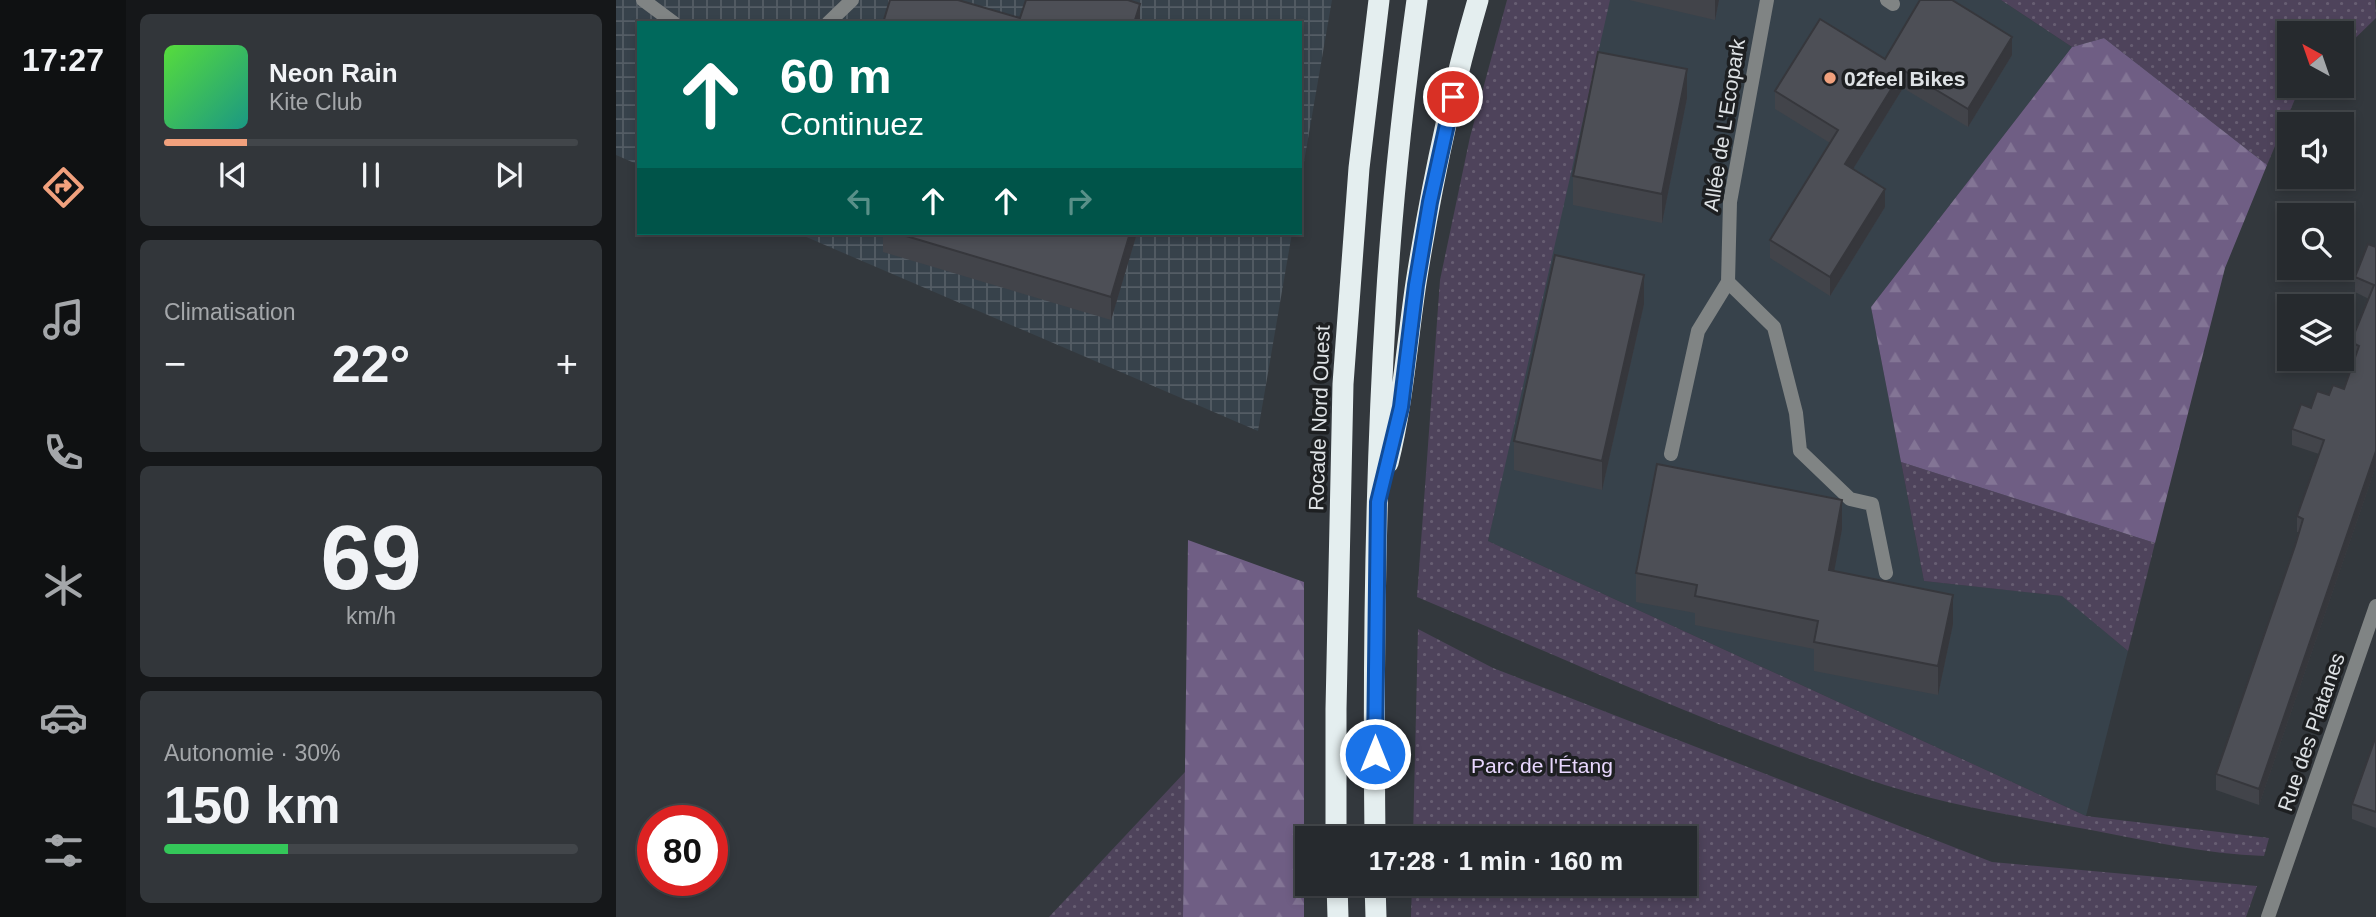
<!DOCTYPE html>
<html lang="fr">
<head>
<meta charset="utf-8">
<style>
  :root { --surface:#262a2e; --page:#32363a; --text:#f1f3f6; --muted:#a4a7aa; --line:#42464a; --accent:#f1a17d }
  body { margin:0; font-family:Arial,sans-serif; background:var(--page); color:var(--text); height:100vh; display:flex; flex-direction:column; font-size:26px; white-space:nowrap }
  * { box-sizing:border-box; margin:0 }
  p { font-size:23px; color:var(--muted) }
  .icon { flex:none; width:38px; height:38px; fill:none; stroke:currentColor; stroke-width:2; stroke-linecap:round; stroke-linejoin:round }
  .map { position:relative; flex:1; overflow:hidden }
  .side { display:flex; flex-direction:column; gap:14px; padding:14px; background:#151719; width:490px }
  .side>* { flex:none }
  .banner { position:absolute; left:21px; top:21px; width:665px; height:214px; border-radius:0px; box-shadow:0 4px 10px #0003,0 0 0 2px var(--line); background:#00695c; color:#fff; overflow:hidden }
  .needle { width:46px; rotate:320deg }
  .buttons { position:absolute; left:1661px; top:21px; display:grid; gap:14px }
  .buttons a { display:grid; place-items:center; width:77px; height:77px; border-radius:0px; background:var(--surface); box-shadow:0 4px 10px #0003,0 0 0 2px var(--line); font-size:35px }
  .speed { position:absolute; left:21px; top:805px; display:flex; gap:14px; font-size:35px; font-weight:700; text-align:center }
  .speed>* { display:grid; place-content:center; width:91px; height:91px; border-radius:50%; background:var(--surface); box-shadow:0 4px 10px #0003,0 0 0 2px var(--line); line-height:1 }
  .speed .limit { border:10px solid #d22; background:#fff; color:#111 }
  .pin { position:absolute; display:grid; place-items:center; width:60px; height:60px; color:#fff; margin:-30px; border:4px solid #fff; border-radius:50%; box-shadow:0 2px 7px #0007 }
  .me { position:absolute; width:77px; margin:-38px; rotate:0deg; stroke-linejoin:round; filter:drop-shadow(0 0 5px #0008) }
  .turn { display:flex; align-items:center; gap:24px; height:147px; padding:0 28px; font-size:32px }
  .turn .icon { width:91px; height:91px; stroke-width:2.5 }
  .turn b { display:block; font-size:49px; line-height:60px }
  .lanes { display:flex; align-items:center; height:66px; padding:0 28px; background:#0003; justify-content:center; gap:35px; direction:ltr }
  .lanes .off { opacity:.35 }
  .big { font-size:52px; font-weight:800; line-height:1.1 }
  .side .tile { flex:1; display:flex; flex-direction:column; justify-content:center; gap:10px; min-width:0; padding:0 24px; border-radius:10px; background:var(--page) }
  .side .dial { align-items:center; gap:0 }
  .dial b { font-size:91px; line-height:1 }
  .song { display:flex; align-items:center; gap:21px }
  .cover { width:84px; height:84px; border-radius:10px; background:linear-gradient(135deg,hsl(110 70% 55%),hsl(170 70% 35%)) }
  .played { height:7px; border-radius:4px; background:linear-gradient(90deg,var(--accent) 20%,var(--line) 20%) }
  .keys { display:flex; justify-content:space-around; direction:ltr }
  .heat { display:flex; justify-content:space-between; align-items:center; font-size:38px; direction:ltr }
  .charge { height:10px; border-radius:5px; background:linear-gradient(90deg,#34c759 30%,var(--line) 0) }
  .trip { position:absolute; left:679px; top:826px; width:402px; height:70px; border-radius:0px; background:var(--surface); box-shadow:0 4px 10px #0003,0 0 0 2px var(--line); font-weight:800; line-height:70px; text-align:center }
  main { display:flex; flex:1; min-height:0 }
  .dock { display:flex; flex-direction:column; width:126px; justify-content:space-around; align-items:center; background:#0f1112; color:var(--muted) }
  .dock .icon { width:49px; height:49px }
  .dock .on { color:var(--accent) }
  .dock b { font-size:32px; color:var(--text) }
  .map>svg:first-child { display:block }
  .built { fill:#37424b }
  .industrial { fill:url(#industrial-grid) }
  .grass { fill:url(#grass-dots) }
  .forest { fill:url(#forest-firs) }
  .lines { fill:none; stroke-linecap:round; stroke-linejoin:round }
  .street { stroke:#808484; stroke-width:14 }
  .highway { stroke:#e4eeef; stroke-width:21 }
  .wall { fill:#42444a }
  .shaded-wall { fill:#36373c }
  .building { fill:#4d4f56; stroke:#36373c; stroke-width:2 }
  .route-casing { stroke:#114b97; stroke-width:18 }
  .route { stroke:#1a73e8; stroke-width:12 }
  .poi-dot { fill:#f1a17d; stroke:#1d1f21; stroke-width:2.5 }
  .labels { text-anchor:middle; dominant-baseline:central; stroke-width:7; stroke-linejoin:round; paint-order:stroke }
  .poi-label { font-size:21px; font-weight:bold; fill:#dee2e5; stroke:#1d1f21; text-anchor:start }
  .street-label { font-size:21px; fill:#dee2e5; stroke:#1d1f21 }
  .park-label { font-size:21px; fill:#e8d7fe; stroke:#1d1f21 }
</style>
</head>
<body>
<main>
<nav class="dock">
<b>17:27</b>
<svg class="icon on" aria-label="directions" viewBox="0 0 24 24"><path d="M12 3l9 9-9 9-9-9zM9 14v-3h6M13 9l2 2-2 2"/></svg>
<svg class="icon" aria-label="music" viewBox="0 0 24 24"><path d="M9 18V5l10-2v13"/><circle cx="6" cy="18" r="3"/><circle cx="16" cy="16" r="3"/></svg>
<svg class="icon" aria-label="phone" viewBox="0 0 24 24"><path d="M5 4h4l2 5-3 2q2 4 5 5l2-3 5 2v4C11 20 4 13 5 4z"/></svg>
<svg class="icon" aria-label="climate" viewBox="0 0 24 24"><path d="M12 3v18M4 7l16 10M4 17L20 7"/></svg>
<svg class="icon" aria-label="car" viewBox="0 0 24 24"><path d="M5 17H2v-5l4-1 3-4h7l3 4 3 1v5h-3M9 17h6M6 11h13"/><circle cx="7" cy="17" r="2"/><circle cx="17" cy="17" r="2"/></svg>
<svg class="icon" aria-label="filters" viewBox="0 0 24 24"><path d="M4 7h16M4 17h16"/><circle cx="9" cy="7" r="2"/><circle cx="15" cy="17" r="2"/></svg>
</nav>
<section class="side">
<div class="tile">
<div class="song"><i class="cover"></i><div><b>Neon Rain</b><p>Kite Club</p></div></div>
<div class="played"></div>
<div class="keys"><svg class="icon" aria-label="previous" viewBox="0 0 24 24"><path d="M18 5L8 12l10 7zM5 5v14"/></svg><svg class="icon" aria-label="pause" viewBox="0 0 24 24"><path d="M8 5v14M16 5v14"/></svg><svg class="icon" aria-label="next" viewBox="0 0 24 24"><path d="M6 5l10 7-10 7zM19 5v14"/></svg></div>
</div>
<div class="tile"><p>Climatisation</p>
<div class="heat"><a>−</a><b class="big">22°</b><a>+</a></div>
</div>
<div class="tile dial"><b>69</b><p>km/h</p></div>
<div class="tile"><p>Autonomie · 30%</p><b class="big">150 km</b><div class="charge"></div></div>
</section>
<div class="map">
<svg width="1760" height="917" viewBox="0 0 1760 917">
  <defs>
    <pattern id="industrial-grid" width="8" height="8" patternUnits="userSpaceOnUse" patternTransform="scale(1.75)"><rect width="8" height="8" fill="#37424b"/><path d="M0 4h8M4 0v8" fill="none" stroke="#545d65"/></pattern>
    <pattern id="grass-dots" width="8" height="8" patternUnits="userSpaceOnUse" patternTransform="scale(1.75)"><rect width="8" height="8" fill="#4e435b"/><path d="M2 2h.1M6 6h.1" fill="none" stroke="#675e72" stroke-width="1.8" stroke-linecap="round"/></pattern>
    <pattern id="forest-firs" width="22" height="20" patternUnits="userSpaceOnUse" patternTransform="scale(1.75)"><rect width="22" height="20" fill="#6f5e84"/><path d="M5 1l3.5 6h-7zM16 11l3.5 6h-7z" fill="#837595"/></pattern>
  </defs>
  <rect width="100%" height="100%" fill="#33383d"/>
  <path class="built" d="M991 0H1385L1456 47 1255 307 1308 581 1447 596 1512 651 1470 816 872 541 930 256Z"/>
  <path class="industrial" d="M0 0H716L684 185V23H23V165L0 155Z
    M181 233H676L642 431Z"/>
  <path class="grass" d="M891 0H994L872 541 1470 816 1653 838 1648 856C1590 854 1533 841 1475 830 1400 816 1322 804 1248 778 1096 726 949 659 801 597L824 280 854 137Z
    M1385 0H1759L1760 18 1726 51V33H1673V86H1689L1682 92 1651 165 1488 38 1456 47Z
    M1285 462 1539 543 1512 651 1446 596 1308 581Z
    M802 629 877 668 1376 862 1641 886 1630 917H795L796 884H1069V838H797Z
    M569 772 567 917H433Z"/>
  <path class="forest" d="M1488 38 1651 165 1609 268 1539 543 1285 462 1255 307 1456 47Z
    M572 540 688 582V917H567Z"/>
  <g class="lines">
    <path class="street" d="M27 0 58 23
      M1151 0 1114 202 1112 282 1158 327 1180 413 1184 451 1234 499 1256 504 1270 573
      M1271 0 1277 4
      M212 23 236 0
      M1055 454 1082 331 1112 282
      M1652 917 1760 606"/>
    <path class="highway" d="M772 463C787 403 791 343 800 283 815 188 835 92 862 0
      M720 838V709L727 384 743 168 763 0
      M759 838C757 661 759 482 770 305 776 203 787 101 801 0
      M721 884 722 917
      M759 884 760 917"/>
  </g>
  <path class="wall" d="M1013 0H1103L1099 20Z
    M1396 55 1352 127 1287 88 1237 169 1269 207 1214 296 1154 258V240L1214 143 1159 109V91L1269 59Z
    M1071 98 1046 223 957 205V176Z
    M267 233H521L495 320 267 252Z
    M1760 247V466L1643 805 1600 790V774L1679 546 1683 532H1681V516L1703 454 1676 445V429L1695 408 1713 395 1728 389 1738 359 1735 358V342L1753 299 1739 292V277Z
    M1028 304 986 490 898 470V441Z
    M1226 529 1218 571 1337 624 1322 695 1198 671V649L1079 625V613L1020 602V573Z
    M1760 736V828L1736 819V804Z"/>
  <path class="shaded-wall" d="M1099 0H1103L1099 20Z
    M524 4V23H518Z
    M1396 37V55L1352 127V109Z
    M1071 69V98L1046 223V194Z
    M1287 70V88L1229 182V164Z
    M1269 189V207L1214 296V277Z
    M514 233H521L495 320V297Z
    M1028 275V304L986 490V461Z
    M1760 451V466L1643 805V789Z
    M1226 500V529L1213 599V570Z
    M1337 595V624L1322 695V666Z"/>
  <path class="building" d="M274 0H342L404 18 410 0H512L524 4 518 23H267Z
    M1304 0H1336L1396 37 1352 109 1287 70 1229 164 1269 189 1214 277 1154 240 1222 130 1159 91 1204 19 1269 59Z
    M982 52 1071 69 1046 194 957 176Z
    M280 233H514L495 297Z
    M1752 244 1760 247V451L1643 789 1600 774 1679 546 1687 519 1681 516 1708 440 1676 429 1685 404 1695 408 1701 391 1713 395 1717 385 1728 389 1743 346 1735 342 1758 285 1739 277Z
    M939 255 1028 275 986 461 898 441Z
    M1041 464 1226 500 1213 570 1337 595 1322 666 1198 642 1202 621 1079 596 1081 585 1020 573Z
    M1760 736V812L1736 804Z"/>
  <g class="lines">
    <defs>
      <path id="route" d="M759 754 762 502 785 407 800 285 814 202 837 97"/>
    </defs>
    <use href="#route" class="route-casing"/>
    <use href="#route" class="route"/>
  </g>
  <circle class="poi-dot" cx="1214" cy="78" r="7"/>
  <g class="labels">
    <g class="poi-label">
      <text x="1228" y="78">02feel Bikes</text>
    </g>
    <g class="street-label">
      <text transform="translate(1108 125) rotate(-81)">Allée de L'Ecopark</text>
      <text transform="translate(703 418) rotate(-88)">Rocade Nord Ouest</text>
      <text transform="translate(1695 732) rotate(-71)">Rue des Platanes</text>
    </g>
    <g class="park-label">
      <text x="926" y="765">Parc de l'Étang</text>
    </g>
  </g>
</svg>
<div class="buttons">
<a><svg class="needle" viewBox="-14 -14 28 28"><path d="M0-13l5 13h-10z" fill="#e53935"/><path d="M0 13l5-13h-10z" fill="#a4a7aa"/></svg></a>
<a><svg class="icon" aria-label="sound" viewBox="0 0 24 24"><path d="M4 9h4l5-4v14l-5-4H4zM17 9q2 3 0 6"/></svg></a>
<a><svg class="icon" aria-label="search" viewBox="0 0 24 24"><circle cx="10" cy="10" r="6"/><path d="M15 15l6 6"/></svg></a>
<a><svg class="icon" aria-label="layers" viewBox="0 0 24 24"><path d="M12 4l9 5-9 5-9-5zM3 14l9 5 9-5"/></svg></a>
</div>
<div class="speed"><div class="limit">80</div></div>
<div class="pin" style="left:837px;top:97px;background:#d93025"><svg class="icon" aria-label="arrive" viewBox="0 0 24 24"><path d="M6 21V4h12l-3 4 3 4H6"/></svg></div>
<svg class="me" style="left:759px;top:754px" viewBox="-20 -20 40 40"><circle r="17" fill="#1a73e8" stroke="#fff" stroke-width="3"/><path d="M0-11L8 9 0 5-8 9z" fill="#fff"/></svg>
<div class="trip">17:28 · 1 min · 160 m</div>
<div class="banner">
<div class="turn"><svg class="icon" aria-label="ahead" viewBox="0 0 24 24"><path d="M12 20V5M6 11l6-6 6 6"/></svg><div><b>60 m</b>Continuez</div></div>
<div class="lanes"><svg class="icon off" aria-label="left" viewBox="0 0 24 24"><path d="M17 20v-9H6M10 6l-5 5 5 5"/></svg><svg class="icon" aria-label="ahead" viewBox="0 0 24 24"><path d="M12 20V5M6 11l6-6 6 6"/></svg><svg class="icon" aria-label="ahead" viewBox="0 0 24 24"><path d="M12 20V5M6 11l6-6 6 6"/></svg><svg class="icon off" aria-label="right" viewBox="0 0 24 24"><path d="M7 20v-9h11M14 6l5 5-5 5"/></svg></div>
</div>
</div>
</main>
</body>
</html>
